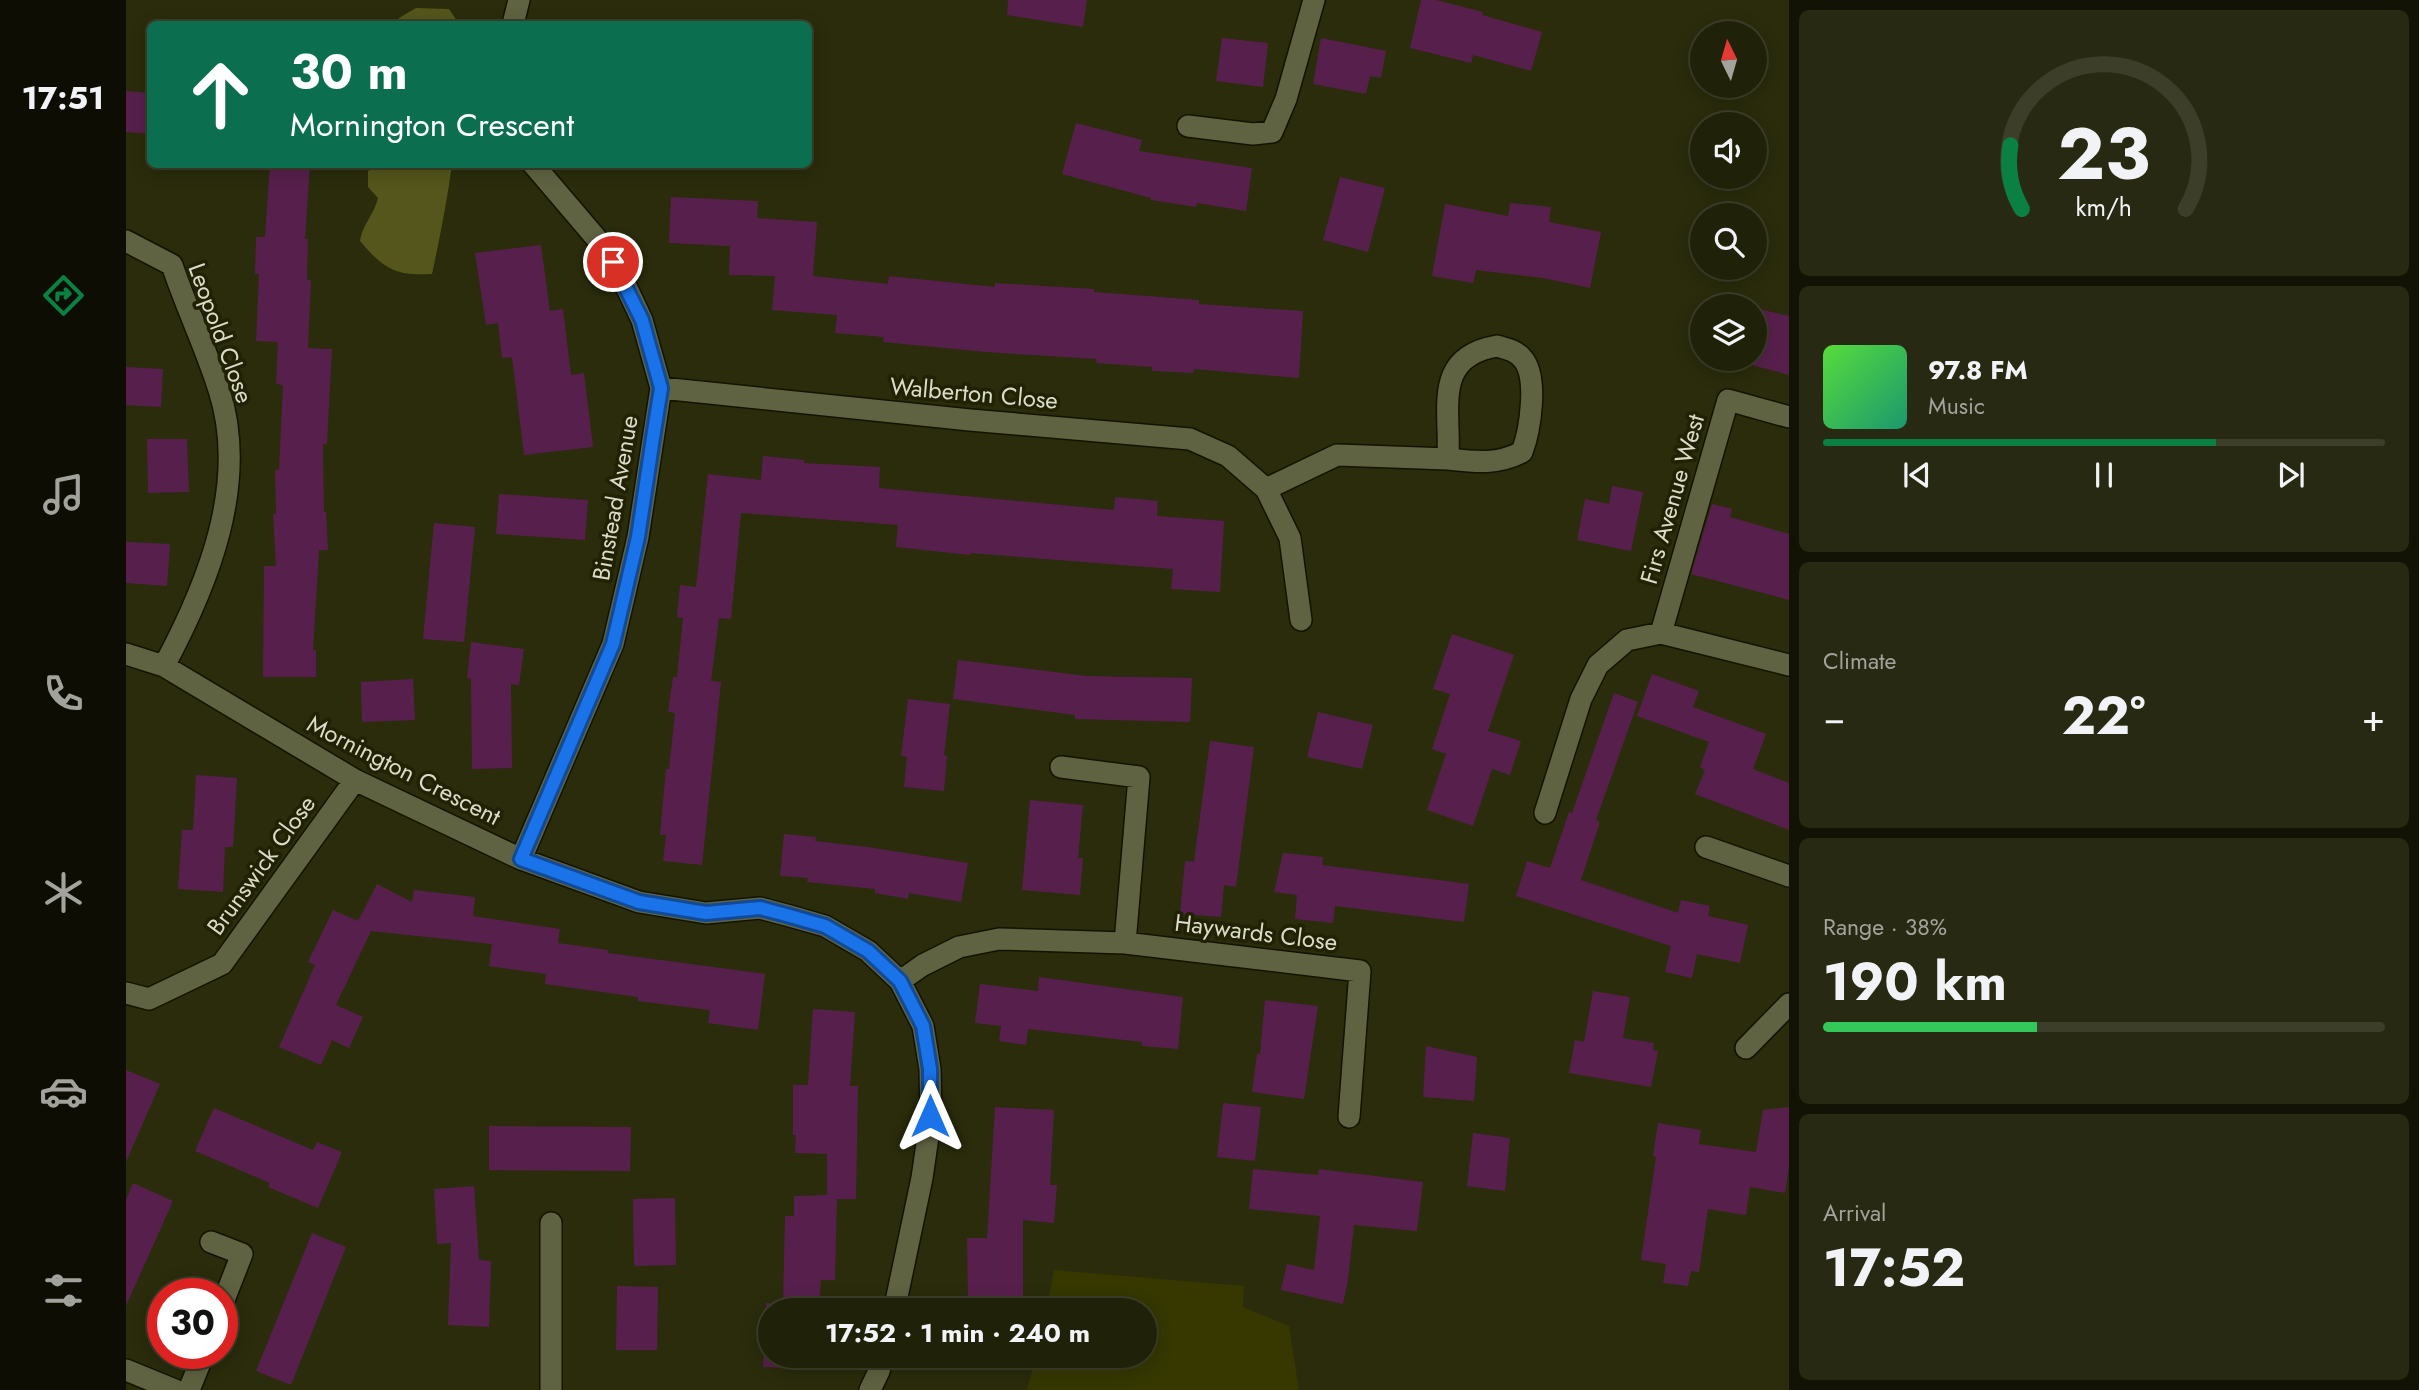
<!DOCTYPE html>
<html lang="en">
<head>
<meta charset="utf-8">
<style>
  :root { --surface:#202109; --page:#282912; --text:#f1f3f6; --muted:#a2a39c; --line:#3d3e2a; --accent:#0b8043 }
  body { margin:0; font-family:Jost,sans-serif; background:var(--page); color:var(--text); height:100vh; display:flex; flex-direction:column; font-size:26px; white-space:nowrap }
  * { box-sizing:border-box; margin:0 }
  p { font-size:23px; color:var(--muted) }
  .icon { flex:none; width:38px; height:38px; fill:none; stroke:currentColor; stroke-width:2; stroke-linecap:round; stroke-linejoin:round }
  .map { position:relative; flex:1; overflow:hidden }
  .sheet { display:flex; flex-direction:column; gap:10px; padding:10px; background:#121205; width:630px }
  .sheet>* { flex:none }
  .banner { position:absolute; left:21px; top:21px; width:665px; height:147px; border-radius:10px; box-shadow:0 4px 18px #0003,0 0 0 2px var(--line); background:#0b6e4f; color:#fff; overflow:hidden }
  .needle { width:46px; rotate:355deg }
  .fabs { position:absolute; left:1564px; top:21px; display:grid; gap:14px }
  .fabs a { display:grid; place-items:center; width:77px; height:77px; border-radius:50%; background:var(--surface); box-shadow:0 4px 18px #0003,0 0 0 2px var(--line); font-size:35px }
  .speed { position:absolute; left:21px; top:1278px; display:flex; gap:14px; font-size:35px; font-weight:700; text-align:center }
  .speed>* { display:grid; place-content:center; width:91px; height:91px; border-radius:50%; background:var(--surface); box-shadow:0 4px 18px #0003,0 0 0 2px var(--line); line-height:1 }
  .speed .limit { border:10px solid #d22; background:#fff; color:#111 }
  .pin { position:absolute; display:grid; place-items:center; width:60px; height:60px; color:#fff; margin:-30px; border:4px solid #fff; border-radius:50%; box-shadow:0 2px 7px #0007 }
  .me { position:absolute; width:77px; margin:-38px; rotate:0deg; stroke-linejoin:round; filter:drop-shadow(0 0 5px #0008) }
  .turn { display:flex; align-items:center; gap:24px; height:147px; padding:0 28px; font-size:32px }
  .turn .icon { width:91px; height:91px; stroke-width:2.5 }
  .turn b { display:block; font-size:49px; line-height:60px }
  .big { font-size:52px; font-weight:700; line-height:1.1 }
  .sheet .widget { flex:1; display:flex; flex-direction:column; justify-content:center; gap:10px; min-width:0; padding:0 24px; border-radius:10px; background:var(--page) }
  .sheet .dial { align-items:center; gap:0 }
  .dial svg { height:182px; overflow:visible; fill:none; stroke:var(--line); stroke-width:7; stroke-linecap:round; text-anchor:middle }
  .dial text { fill:var(--text); stroke:none }
  .song { display:flex; align-items:center; gap:21px }
  .cover { width:84px; height:84px; border-radius:10px; background:linear-gradient(135deg,hsl(110 70% 55%),hsl(160 70% 35%)) }
  .played { height:7px; border-radius:4px; background:linear-gradient(90deg,var(--accent) 70%,var(--line) 70%) }
  .keys { display:flex; justify-content:space-around; direction:ltr }
  .heat { display:flex; justify-content:space-between; align-items:center; font-size:38px; direction:ltr }
  .charge { height:10px; border-radius:5px; background:linear-gradient(90deg,#34c759 38%,var(--line) 0) }
  .trip { position:absolute; left:632px; top:1298px; width:399px; height:70px; border-radius:35px; background:var(--surface); box-shadow:0 4px 18px #0003,0 0 0 2px var(--line); font-weight:700; line-height:70px; text-align:center }
  main { display:flex; flex:1; min-height:0 }
  .tab-bar { display:flex; flex-direction:column; width:126px; justify-content:space-around; align-items:center; background:#0d0d04; color:var(--muted) }
  .tab-bar .icon { width:49px; height:49px }
  .tab-bar .active { color:var(--accent) }
  .tab-bar b { font-size:32px; color:var(--text) }
  .map>svg:first-child { display:block }
  .green { fill:#363800 }
  .water { fill:#54561b }
  .building { fill:#57204c }
  .lines { fill:none; stroke-linecap:round; stroke-linejoin:round }
  .minor-casing { stroke:#131400; stroke-width:24 }
  .minor { stroke:#606342; stroke-width:21 }
  .route-casing { stroke:#114b97; stroke-width:18 }
  .route { stroke:#1a73e8; stroke-width:12 }
  .labels { text-anchor:middle; dominant-baseline:central; stroke-width:7; stroke-linejoin:round; paint-order:stroke }
  .street-label { font-size:24px; fill:#dadcc9; stroke:#212203 }
</style>
</head>
<body>
<main>
<nav class="tab-bar">
<b>17:51</b>
<svg class="icon active" aria-label="directions" viewBox="0 0 24 24"><path d="M12 3l9 9-9 9-9-9zM9 14v-3h6M13 9l2 2-2 2"/></svg>
<svg class="icon" aria-label="music" viewBox="0 0 24 24"><path d="M9 18V5l10-2v13"/><circle cx="6" cy="18" r="3"/><circle cx="16" cy="16" r="3"/></svg>
<svg class="icon" aria-label="phone" viewBox="0 0 24 24"><path d="M5 4h4l2 5-3 2q2 4 5 5l2-3 5 2v4C11 20 4 13 5 4z"/></svg>
<svg class="icon" aria-label="climate" viewBox="0 0 24 24"><path d="M12 3v18M4 7l16 10M4 17L20 7"/></svg>
<svg class="icon" aria-label="car" viewBox="0 0 24 24"><path d="M5 17H2v-5l4-1 3-4h7l3 4 3 1v5h-3M9 17h6M6 11h13"/><circle cx="7" cy="17" r="2"/><circle cx="17" cy="17" r="2"/></svg>
<svg class="icon" aria-label="filters" viewBox="0 0 24 24"><path d="M4 7h16M4 17h16"/><circle cx="9" cy="7" r="2"/><circle cx="15" cy="17" r="2"/></svg>
</nav>
<div class="map">
<svg width="1663" height="1390" viewBox="0 0 1663 1390">
  <rect width="100%" height="100%" fill="#2a2c0c"/>
  <path class="green" d="M928 1270 1118 1286 1117 1307 1163 1326 1173 1390H901L910 1356H1018V1311H920Z"/>
  <path class="water" d="M290 8 323 9 333 24H271L273 18Z
    M254 164 326 165C321 201 314 237 306 274 269 276 258 269 234 241 236 225 248 215 252 198L242 187V171Z"/>
  <path class="building" d="M882 0H961L957 27 881 15Z
    M1295 0H1310L1357 12 1356 15 1416 32 1405 71 1347 55 1345 63 1284 48Z
    M1096 38 1142 43 1137 87 1090 81Z
    M1195 38 1260 51 1255 78 1244 76 1240 94 1187 84Z
    M0 91 24 93V134L0 132Z
    M950 123 1016 140 1013 151 1126 168 1120 211 1071 203 1070 207 1025 200V198L936 174Z
    M144 164H184L179 239H182L181 280H185L182 348 206 349 201 444H197L198 512H200L202 550H193L187 650H190V677H137L138 566H150L147 514H150L149 470H153L157 385 150 384 152 342 130 341 133 274H129L130 237H139Z
    M1214 177 1259 188 1242 252 1197 240Z
    M545 197 632 201 631 218 691 222 687 276 762 284 763 276 869 287V283L968 289V292L1073 300V304L1177 311 1173 378 1068 369 1067 373 1026 371V367L970 363 971 359 860 352 757 342 758 337 709 333 711 315 646 310 649 276 603 275 604 246 543 243Z
    M1384 203 1425 207 1423 222 1475 232 1464 288 1417 278 1350 270 1347 283 1306 276 1319 204 1382 216Z
    M415 245 424 311 437 309 445 375 458 373 467 447 398 455 386 357 376 358 372 323 360 325 349 253Z
    M1629 308 1663 316V375L1622 364 1623 359H1629Z
    M0 367 37 369 35 407 0 405Z
    M21 439H61L63 492 22 493Z
    M637 456 678 460V463L754 467 753 488 988 510 989 497 1032 501 1031 516 1098 521 1094 592 1045 589 1047 569 844 553V555L770 547 772 525 615 513 605 619 593 618 585 681 595 682 576 865 537 861 540 835H534L540 769H543L549 713 542 712 547 677H551L557 618 551 617 554 585 570 587 582 474 635 480Z
    M1486 486 1517 492 1505 551 1451 540 1459 499 1483 504Z
    M373 494 462 500 459 540 370 534Z
    M1586 504 1606 509 1604 517 1663 534V600L1565 574Z
    M308 523 349 527 338 642 297 639Z
    M0 542 44 544 41 586 0 583Z
    M1326 634 1388 655 1362 731 1395 741 1384 775 1366 769 1347 826 1301 810 1320 754 1306 749 1324 694 1307 689Z
    M345 642 398 649 393 685 385 684 386 768 346 769 345 679 341 678Z
    M832 660 960 676 1066 678 1064 722 949 719V715L827 699Z
    M1526 674 1573 691 1567 707 1640 734 1627 769 1663 783V830L1569 794 1579 770 1574 767 1583 742 1511 716Z
    M287 679 289 720 236 722 235 682Z
    M1488 693 1512 702 1470 820 1474 822 1455 880 1552 913 1555 900 1584 906 1582 916 1622 925 1614 963 1571 954 1566 978 1539 972 1545 946 1390 896 1401 861 1424 868 1443 812 1446 813Z
    M782 699 824 704 818 755 821 756 818 791 778 787 781 757 775 756Z
    M1192 712 1247 725 1236 769 1181 757Z
    M1084 741 1128 747 1110 887 1098 885 1095 917 1054 914 1059 861 1068 862Z
    M70 775 111 778 107 847H99L97 892 52 889 56 830H67Z
    M904 800 957 805 952 858H957L954 895 896 890Z
    M658 834 690 837 689 841 742 847 842 863 835 902 783 893 782 899 749 893V889L681 882 682 878 654 876Z
    M1157 853 1197 857 1196 865 1343 884 1338 922 1209 906 1207 923 1169 919 1171 895 1148 892Z
    M251 884 286 902 288 890 349 897 347 916 434 929 432 943 482 950V953L639 974 632 1030 582 1023 584 1010 512 1001V997L419 984 420 974 363 966 366 944 245 931 210 1005 237 1017 223 1048 206 1040 195 1065 153 1047 189 965 182 962 207 910 232 921Z
    M913 977 1057 997 1052 1049 1016 1046V1042L902 1029 900 1045 873 1041 875 1026 849 1023 854 984 912 991Z
    M1467 991 1504 997 1497 1038 1528 1043 1527 1050 1532 1051 1525 1087 1443 1073 1449 1040 1458 1042Z
    M1139 1000 1192 1006 1178 1099 1126 1092 1131 1054H1134Z
    M687 1009 729 1012 724 1086H732L730 1199H711L709 1280H695L693 1311H644V1356H691V1369L637 1367 640 1303 657 1304 659 1216H668V1196L701 1195V1154L669 1153 670 1135H667V1085H682Z
    M1300 1046 1351 1057 1348 1101 1297 1097Z
    M0 1070 34 1084 0 1162Z
    M1097 1103 1135 1107 1129 1161 1091 1157Z
    M869 1107 928 1110 924 1185H931L928 1223 897 1220V1301L842 1302 841 1238H861Z
    M1663 1107V1166L1659 1193 1624 1187 1620 1215 1582 1209 1573 1272 1565 1271 1562 1286 1537 1283 1540 1264 1515 1260 1530 1157 1527 1156 1532 1123 1575 1130 1573 1144 1630 1152 1637 1110Z
    M88 1108 187 1150 191 1142 216 1152 192 1208 142 1187 144 1183 69 1151Z
    M363 1126 505 1127 504 1171 363 1170Z
    M1347 1133 1384 1138 1379 1191 1341 1186Z
    M1127 1169 1192 1175 1193 1169 1297 1182 1291 1231 1228 1225 1222 1280 1217 1304 1155 1290 1161 1264 1188 1270 1194 1216 1123 1209Z
    M7 1183 47 1201 0 1306V1200Z
    M348 1186 353 1260 365 1261 363 1327 322 1325 325 1243 311 1244 308 1189Z
    M549 1198 550 1265 508 1266 507 1199Z
    M186 1233 220 1247 165 1385 130 1371Z
    M491 1286 532 1287 531 1350H490Z"/>
  <g class="lines">
    <defs>
      <path id="minor" d="M387 24 393 0
        M1062 126 1127 134 1146 132 1160 99 1188 0
        M0 241 46 265C60 307 80 348 93 390 123 483 82 584 38 666
        M1371 346C1381 349 1389 350 1396 358 1413 376 1404 431 1396 452 1371 465 1349 462 1322 459 1325 409 1306 357 1371 346Z
        M535 388 844 420 1064 439 1102 456 1140 489 1164 538 1175 620
        M1140 489 1211 455 1322 459
        M1535 633 1602 400 1663 417
        M0 654 38 666 229 780 395 859 513 902 580 913 634 908 664 916 699 926 742 951 774 981 797 1026 804 1069 805 1116 796 1178 768 1311
        M935 767 1013 777 999 943
        M1419 813 1455 699 1472 665 1501 640 1535 633 1663 665
        M1580 847 1663 876
        M395 859 487 644 512 537 535 388 516 320 497 280 476 245 407 164
        M774 981 797 965 833 947 873 939 999 943 1234 971 1223 1117
        M0 993 23 999 96 964 229 780
        M1620 1048 1663 1004
        M425 1223V1390
        M85 1242 116 1254 96 1305
        M0 1370 49 1390
        M63 1390 78 1353
        M744 1390 753 1371 757 1356"/>
    </defs>
    <use href="#minor" class="minor-casing"/>
    <use href="#minor" class="minor"/>
  </g>
  <g class="lines">
    <defs>
      <path id="route" d="M487 262 516 320 535 388 527 438 512 537 487 644 395 859 513 902 580 913 634 908 664 916 699 926 742 951 774 981 797 1026 804 1069V1116"/>
    </defs>
    <use href="#route" class="route-casing"/>
    <use href="#route" class="route"/>
  </g>
  <g class="labels">
    <g class="street-label">
      <text transform="translate(95 333) rotate(70)">Leopold Close</text>
      <text transform="translate(848 393) rotate(5)">Walberton Close</text>
      <text transform="translate(489 498) rotate(-80)">Binstead Avenue</text>
      <text transform="translate(1546 499) rotate(-74)">Firs Avenue West</text>
      <text transform="translate(278 770) rotate(27)">Mornington Crescent</text>
      <text transform="translate(135 865) rotate(-54)">Brunswick Close</text>
      <text transform="translate(1130 932) rotate(7)">Haywards Close</text>
    </g>
  </g>
</svg>
<div class="fabs">
<a><svg class="needle" viewBox="-14 -14 28 28"><path d="M0-13l5 13h-10z" fill="#e53935"/><path d="M0 13l5-13h-10z" fill="#a2a39c"/></svg></a>
<a><svg class="icon" aria-label="sound" viewBox="0 0 24 24"><path d="M4 9h4l5-4v14l-5-4H4zM17 9q2 3 0 6"/></svg></a>
<a><svg class="icon" aria-label="search" viewBox="0 0 24 24"><circle cx="10" cy="10" r="6"/><path d="M15 15l6 6"/></svg></a>
<a><svg class="icon" aria-label="layers" viewBox="0 0 24 24"><path d="M12 4l9 5-9 5-9-5zM3 14l9 5 9-5"/></svg></a>
</div>
<div class="speed"><div class="limit">30</div></div>
<div class="pin" style="left:487px;top:262px;background:#d93025"><svg class="icon" aria-label="arrive" viewBox="0 0 24 24"><path d="M6 21V4h12l-3 4 3 4H6"/></svg></div>
<svg class="me" style="left:804px;top:1116px" viewBox="-20 -20 40 40"><path d="M0-17L14 15 0 8-14 15z" fill="#1a73e8" stroke="#fff" stroke-width="4"/></svg>
<div class="trip">17:52 · 1 min · 240 m</div>
<div class="banner">
<div class="turn"><svg class="icon" aria-label="ahead" viewBox="0 0 24 24"><path d="M12 20V5M6 11l6-6 6 6"/></svg><div><b>30 m</b>Mornington Crescent</div></div>
</div>
</div>
<section class="sheet">
<div class="widget dial"><svg viewBox="0 0 100 80">
<path d="M14 69A42 42 0 1 1 86 69"/>
<path d="M14 69A42 42 0 0 1 9 41" stroke="#0b8043"/>
<text x="50" y="56" font-size="32" font-weight="700">23</text>
<text x="50" y="72" font-size="11">km/h</text>
</svg></div>
<div class="widget">
<div class="song"><i class="cover"></i><div><b>97.8 FM</b><p>Music</p></div></div>
<div class="played"></div>
<div class="keys"><svg class="icon" aria-label="previous" viewBox="0 0 24 24"><path d="M18 5L8 12l10 7zM5 5v14"/></svg><svg class="icon" aria-label="pause" viewBox="0 0 24 24"><path d="M8 5v14M16 5v14"/></svg><svg class="icon" aria-label="next" viewBox="0 0 24 24"><path d="M6 5l10 7-10 7zM19 5v14"/></svg></div>
</div>
<div class="widget"><p>Climate</p>
<div class="heat"><a>−</a><b class="big">22°</b><a>+</a></div>
</div>
<div class="widget"><p>Range · 38%</p><b class="big">190 km</b><div class="charge"></div></div>
<div class="widget"><p>Arrival</p><b class="big">17:52</b></div>
</section>
</main>
</body>
</html>
